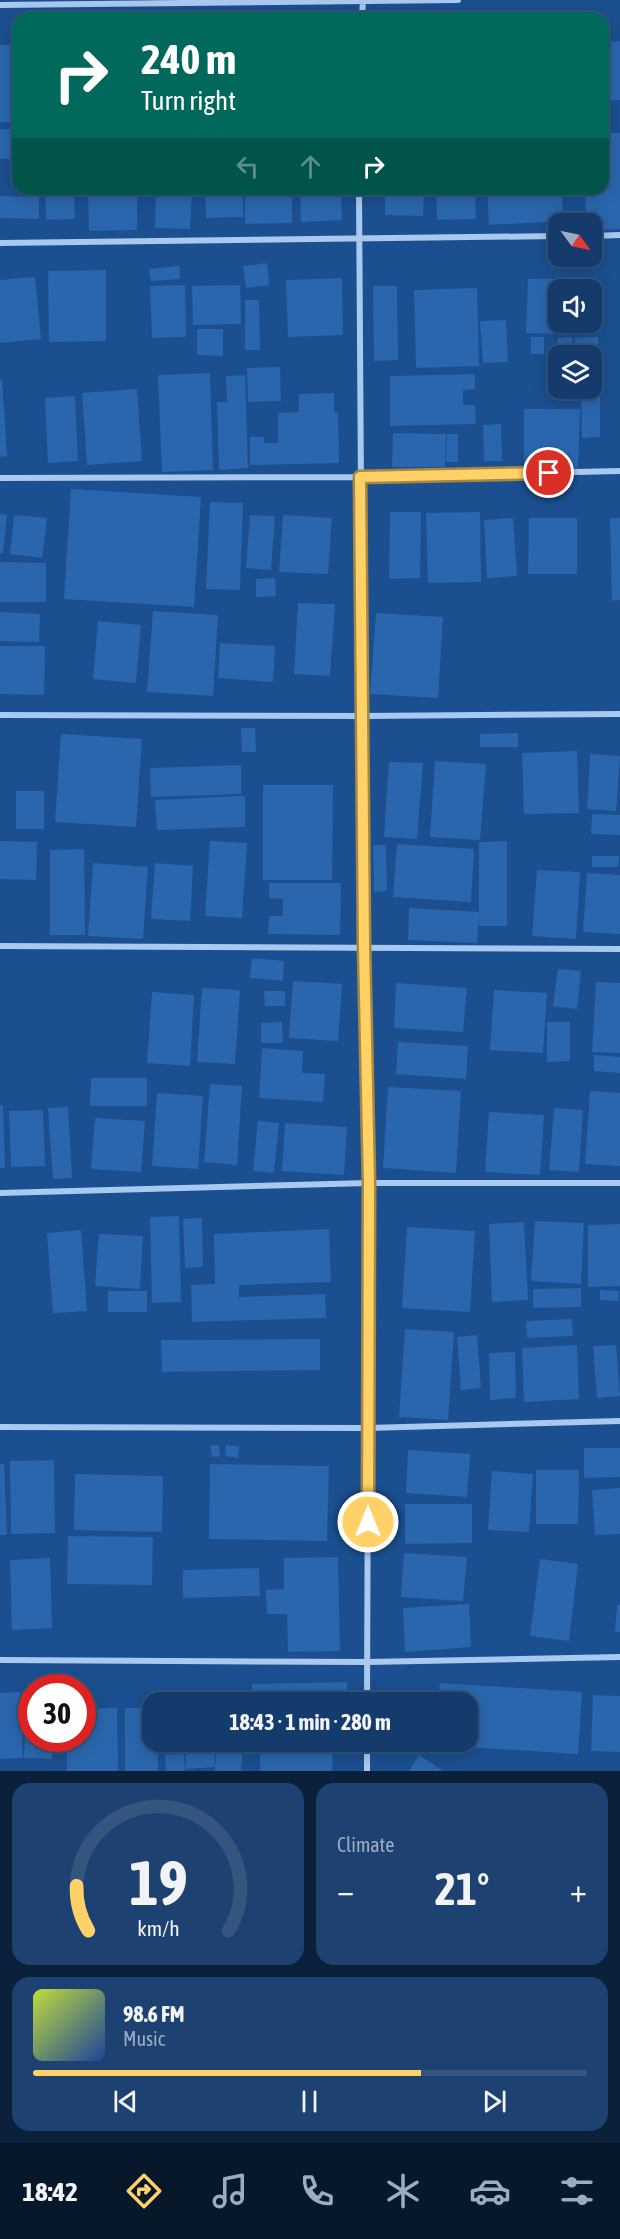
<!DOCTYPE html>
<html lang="en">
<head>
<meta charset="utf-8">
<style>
  :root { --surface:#143b6b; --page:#1d4271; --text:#f1f3f6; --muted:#9dadc1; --line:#33557e; --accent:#ffd166 }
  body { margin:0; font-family:"Asap Condensed",sans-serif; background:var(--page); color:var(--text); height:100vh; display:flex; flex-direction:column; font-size:22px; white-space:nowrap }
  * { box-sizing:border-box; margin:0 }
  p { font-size:20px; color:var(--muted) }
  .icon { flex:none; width:33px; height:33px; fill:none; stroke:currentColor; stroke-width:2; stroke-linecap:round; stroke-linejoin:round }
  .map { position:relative; height:1771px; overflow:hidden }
  .details { display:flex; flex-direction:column; gap:12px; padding:12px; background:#0b203b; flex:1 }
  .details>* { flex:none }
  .top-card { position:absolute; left:12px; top:12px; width:597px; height:183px; border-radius:18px; box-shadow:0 3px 15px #0003,0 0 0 2px var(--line); background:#00695c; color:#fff; overflow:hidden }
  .needle { width:39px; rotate:123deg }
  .tools { position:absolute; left:548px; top:213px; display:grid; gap:12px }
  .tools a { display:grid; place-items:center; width:54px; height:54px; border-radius:12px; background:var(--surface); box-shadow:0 3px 15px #0003,0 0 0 2px var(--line); font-size:30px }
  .speed { position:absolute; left:18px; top:1674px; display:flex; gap:12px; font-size:30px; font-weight:700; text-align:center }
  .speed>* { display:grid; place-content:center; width:78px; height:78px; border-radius:50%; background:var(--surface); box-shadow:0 3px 15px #0003,0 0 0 2px var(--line); line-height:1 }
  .speed .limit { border:9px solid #d22; background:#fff; color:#111 }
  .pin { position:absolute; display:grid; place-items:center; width:51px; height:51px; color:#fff; margin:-26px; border:3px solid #fff; border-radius:50%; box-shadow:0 2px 6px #0007 }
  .me { position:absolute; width:66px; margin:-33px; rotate:0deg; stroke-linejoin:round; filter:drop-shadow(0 0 4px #0008) }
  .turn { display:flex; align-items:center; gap:21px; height:126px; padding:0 30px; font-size:27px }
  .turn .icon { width:78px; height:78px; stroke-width:2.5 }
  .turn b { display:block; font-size:42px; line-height:51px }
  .lanes { display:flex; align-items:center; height:57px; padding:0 30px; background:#0003; justify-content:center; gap:30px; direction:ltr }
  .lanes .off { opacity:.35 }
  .big { font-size:45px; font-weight:700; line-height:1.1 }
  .details .tile { flex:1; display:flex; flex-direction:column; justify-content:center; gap:9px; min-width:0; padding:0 21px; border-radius:18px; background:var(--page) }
  .details .dial { align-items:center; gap:0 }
  .dial svg { height:156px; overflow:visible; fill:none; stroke:var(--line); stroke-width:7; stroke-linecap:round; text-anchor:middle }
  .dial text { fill:var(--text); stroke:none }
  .song { display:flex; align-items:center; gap:18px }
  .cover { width:72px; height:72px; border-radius:9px; background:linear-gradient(135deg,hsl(70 70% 55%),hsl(220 70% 35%)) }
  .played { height:6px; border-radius:3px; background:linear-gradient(90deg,var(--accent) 70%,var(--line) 70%) }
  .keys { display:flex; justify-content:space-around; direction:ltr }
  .heat { display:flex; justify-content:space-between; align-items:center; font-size:33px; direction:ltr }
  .details .tiles { flex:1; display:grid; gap:12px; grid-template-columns:1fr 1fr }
  .tile:last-child { grid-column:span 2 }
  .trip { position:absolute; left:142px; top:1692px; width:336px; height:60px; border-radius:18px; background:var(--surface); box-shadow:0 3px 15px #0003,0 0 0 2px var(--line); font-weight:700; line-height:60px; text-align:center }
  .dock { display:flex; height:96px; justify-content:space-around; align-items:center; background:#08182b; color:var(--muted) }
  .dock .icon { width:42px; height:42px }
  .dock .active { color:var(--accent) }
  .dock b { font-size:27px; color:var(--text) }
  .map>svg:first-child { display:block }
  .building { fill:#2a66ad }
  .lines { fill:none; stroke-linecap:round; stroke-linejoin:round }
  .minor { stroke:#a9c9ee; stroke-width:6 }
  .route-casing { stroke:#a68842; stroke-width:15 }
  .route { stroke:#ffd166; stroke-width:10 }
</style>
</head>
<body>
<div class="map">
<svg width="620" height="1771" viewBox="0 0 620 1771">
  <rect width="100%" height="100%" fill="#1b4f8f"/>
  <path class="building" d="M620 41V100L603 101V42Z
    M0 45H18V122H0Z
    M0 129H18V159H0Z
    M603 133H620V229L591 231V224H586L585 189H603Z
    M45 189H74L75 219 46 220Z
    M88 189H137V230L89 231Z
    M156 189H192L190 229 155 228Z
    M205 189H243V217L206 218Z
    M245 189H292V223L245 224Z
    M300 189H336V192H341L342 220 301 222Z
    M385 189H424L423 216 385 215Z
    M436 189H475L476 219 437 220Z
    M487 189H562L563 221 489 225Z
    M0 196 39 197V219L0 218Z
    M267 263 269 285 246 288 243 266Z
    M179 266 180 279 151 281 149 269Z
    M106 270V341L49 342 48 271Z
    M35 277 41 339 0 343V280Z
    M342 278 343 335 288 337 286 280Z
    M528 279H576V290H558V322H576V334L526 333Z
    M185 285 186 337 152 338 150 286Z
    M240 285 241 324 193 325 192 286Z
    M373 286H397L398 360 374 361Z
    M477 288 479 366 416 368 414 290Z
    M591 292H594V310H591Z
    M245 300H259L260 350H245Z
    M506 320 508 362 483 363 480 321Z
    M197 329H223V356L197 355Z
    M531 337H544V354H531Z
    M572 337V353L558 354V338Z
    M598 337V353L576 354 575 338Z
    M280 367 281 401 248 402 247 368Z
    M210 373 213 470 162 472 158 375Z
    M475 374V389L463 390V405H475L476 424 390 426V376Z
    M245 375 248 468 219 470 217 402H227L226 376Z
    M0 379H2L7 456 0 457Z
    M137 389 142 461 87 465 82 393Z
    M581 390H600V437L582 438Z
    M334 393V412L338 413 339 463 250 465V437H264V443H278V413L299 412V394Z
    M75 396 78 461 48 463 45 398Z
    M524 409H580L578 469 524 468Z
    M501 424 502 461H484L483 425Z
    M393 433 446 434 445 467H392Z
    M447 434H458V462H446Z
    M71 489 201 497 194 607 64 599Z
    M210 502 243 503 240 590 206 589Z
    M390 512H421L420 578 389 579Z
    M480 512 481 582 428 583 426 513Z
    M0 514 7 515 3 553H0Z
    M14 515 47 518 42 558 10 554Z
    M250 515 275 516 271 570 246 568Z
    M283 515 332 518 328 574 279 572Z
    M513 518 517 576 487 578 484 520Z
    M529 518H577V574H528Z
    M610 518H620V600L612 601Z
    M0 562 46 563V602H0Z
    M275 578 276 596 256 597V579Z
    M298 603 335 604 330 676 294 674Z
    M153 611 218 615 213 696 147 692Z
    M0 612 40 614 39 642 0 641Z
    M376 613 443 617 438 698 370 694Z
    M98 621 141 625 136 683 93 679Z
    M220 643 275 646 273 682 218 678Z
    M0 646H45L44 695 0 694Z
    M241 728H255L256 752H242Z
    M518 733V747H480V734Z
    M61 734 142 739 136 827 55 822Z
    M577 751 579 813 524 814 522 753Z
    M590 754 620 756 616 811 587 809Z
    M435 761 486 764 480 840 430 837Z
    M389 762 423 763 417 839 384 837Z
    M241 765V794L151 797 150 768Z
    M263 785H333L332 880H263Z
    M16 791H44V829H16Z
    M245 796V827L157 830 155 800Z
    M592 814 620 815V835L591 834Z
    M0 841 37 842 36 880 0 879Z
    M210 841 247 843 242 918 205 916Z
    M507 841V926H479V842Z
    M397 844 474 849 471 902 393 897Z
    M373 845H386L387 891 374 892Z
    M84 849 85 935H50V850Z
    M592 856H619L618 867H592Z
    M93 863 148 867 143 939 88 936Z
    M155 863 193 866 190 921 151 919Z
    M537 870 580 872 576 939 532 936Z
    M587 873 620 875V934L583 932Z
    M269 883H341L340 935 268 934 269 916H283V899L269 898Z
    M409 908 479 912 477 943 408 940Z
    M252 958 284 961 283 981 250 978Z
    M558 969 581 971 577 1009 553 1006Z
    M293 981 342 984 338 1041 289 1038Z
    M596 982 620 983V1053L592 1052Z
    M396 983 467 988 463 1032 394 1028Z
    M202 988 240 990 235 1064 197 1062Z
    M494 990 547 993 543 1053 490 1050Z
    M264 991H285V1006H265Z
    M152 992 194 995 190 1066 147 1063Z
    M282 1022 283 1043H261V1023Z
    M547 1022H570V1061L547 1062Z
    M398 1042 468 1046 466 1079 396 1074Z
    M262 1048 303 1051 302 1073 325 1074 323 1102 259 1098Z
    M594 1055 620 1057V1073L594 1071Z
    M91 1078H147V1106H90Z
    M210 1084 242 1086 237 1165 204 1162Z
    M388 1087 461 1091 456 1173 383 1168Z
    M590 1091 620 1093V1166L585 1164Z
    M157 1093 203 1096 198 1169 152 1166Z
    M0 1105H3L5 1168H0Z
    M68 1107 72 1178 53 1179 48 1108Z
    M554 1108 583 1110 579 1172 549 1170Z
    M43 1110 45 1166 11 1167 9 1111Z
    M489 1112 544 1115 540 1175 485 1172Z
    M95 1118 145 1121 141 1172 91 1169Z
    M258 1121 279 1123 274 1173 253 1171Z
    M285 1123 347 1127 344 1175 282 1171Z
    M179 1216 181 1302 152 1303 150 1217Z
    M202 1218 203 1267 185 1268 183 1219Z
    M535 1221 584 1223 581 1284 531 1281Z
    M524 1222 528 1300 492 1302 489 1224Z
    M620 1224V1286L588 1287V1225Z
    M407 1227 475 1231 470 1312 402 1308Z
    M329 1229 331 1282 239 1285V1297L325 1294 326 1318 192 1322 191 1285 215 1284 214 1234Z
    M81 1230 87 1311 53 1313 47 1233Z
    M99 1234 143 1236 140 1289 95 1286Z
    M581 1288V1307L533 1308V1289Z
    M600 1290 619 1291 618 1301 600 1300Z
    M108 1291H147V1312H108Z
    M572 1319 573 1336 527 1338 526 1321Z
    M405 1329 454 1332 448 1420 399 1417Z
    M477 1335 481 1388 461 1390 457 1337Z
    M320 1339V1370L162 1372 161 1340Z
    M577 1345 579 1399 524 1402 522 1348Z
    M616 1345 620 1396 597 1398 593 1346Z
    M515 1352 516 1398 490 1400 489 1353Z
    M219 1445 220 1456 212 1457 210 1446Z
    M226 1445 239 1446 238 1458 225 1456Z
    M584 1448H620V1477L584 1478Z
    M408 1450 470 1454 467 1497 406 1493Z
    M54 1460 55 1533 11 1534 10 1461Z
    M0 1464H4L7 1535H0Z
    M210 1464 329 1466 327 1541 209 1539Z
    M536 1470H579L578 1524H536Z
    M492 1471 533 1474 529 1532 488 1530Z
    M75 1474 163 1476 162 1532 74 1530Z
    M620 1488V1534L595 1535 592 1490Z
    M405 1504H472V1543L405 1544Z
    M68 1536 153 1537 152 1585 67 1584Z
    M404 1553 467 1557 463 1601 401 1597Z
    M338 1557 340 1651 288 1652 287 1614H267L266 1590 284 1589V1558Z
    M50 1558 52 1628 12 1630 10 1560Z
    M540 1559 578 1564 569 1641 530 1636Z
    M259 1568 260 1596 183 1598V1570Z
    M469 1604 471 1647 405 1652 403 1608Z
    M617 1605H620V1632H615Z
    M347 1682V1702H252V1684Z
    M440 1683 582 1692 578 1754 435 1745 436 1742H468V1702H438Z
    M20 1692 23 1758 0 1759V1693Z
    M212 1695 213 1702H163L162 1697Z
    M593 1695 620 1696V1752L591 1751Z
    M27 1699 32 1700V1738H53L52 1759 24 1758Z
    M216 1699H238V1702H216Z
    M117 1708 118 1771H67V1738H82V1709Z
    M125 1708H153V1742H158V1771H125Z
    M164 1742H214L215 1767 186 1769V1751H165Z
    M217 1742H243L241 1771H215Z
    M260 1742H333L332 1771H260Z
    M184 1754 185 1771H166L165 1755Z
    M419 1755 443 1771H409Z"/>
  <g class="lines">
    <path class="minor" d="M0 5 458 0
      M362 18 363 0
      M359 189 364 947 369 1183 367 1702
      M591 236 620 235
      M0 243 558 236
      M0 478 360 477 620 471
      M0 715 363 716 620 714
      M0 946 620 949
      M0 1193 369 1183H620
      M0 1427 368 1428 620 1421
      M0 1660 368 1662 620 1657
      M367 1771V1742"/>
  </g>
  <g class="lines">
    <defs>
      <path id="route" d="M368 1522 369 1183 364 946 360 477 549 473"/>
    </defs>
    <use href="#route" class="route-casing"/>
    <use href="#route" class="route"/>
  </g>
</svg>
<div class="tools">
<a><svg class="needle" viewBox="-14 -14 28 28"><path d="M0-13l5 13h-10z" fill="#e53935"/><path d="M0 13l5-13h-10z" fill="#9dadc1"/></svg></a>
<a><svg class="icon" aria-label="sound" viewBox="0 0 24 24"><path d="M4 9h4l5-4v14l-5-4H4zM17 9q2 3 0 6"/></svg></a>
<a><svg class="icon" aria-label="layers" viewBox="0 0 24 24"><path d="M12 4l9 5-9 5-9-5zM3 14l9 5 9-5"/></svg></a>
</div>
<div class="speed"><div class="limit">30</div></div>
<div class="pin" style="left:549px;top:473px;background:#d93025"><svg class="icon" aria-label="arrive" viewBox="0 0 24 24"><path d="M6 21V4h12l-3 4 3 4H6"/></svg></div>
<svg class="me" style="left:368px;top:1522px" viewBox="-20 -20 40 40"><circle r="17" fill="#ffd166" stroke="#fff" stroke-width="3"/><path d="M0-11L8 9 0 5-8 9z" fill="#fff"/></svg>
<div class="trip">18:43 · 1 min · 280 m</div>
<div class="top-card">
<div class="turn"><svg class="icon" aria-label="right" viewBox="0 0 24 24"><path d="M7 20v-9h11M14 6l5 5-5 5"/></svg><div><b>240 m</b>Turn right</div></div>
<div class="lanes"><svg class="icon off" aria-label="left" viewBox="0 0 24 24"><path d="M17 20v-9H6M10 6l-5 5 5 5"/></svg><svg class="icon off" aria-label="ahead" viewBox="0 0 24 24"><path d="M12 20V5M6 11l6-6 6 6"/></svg><svg class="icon" aria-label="right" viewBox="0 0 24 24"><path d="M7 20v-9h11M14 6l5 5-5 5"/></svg></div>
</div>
</div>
<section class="details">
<div class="tiles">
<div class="tile dial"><svg viewBox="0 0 100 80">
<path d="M14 69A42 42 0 1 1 86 69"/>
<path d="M14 69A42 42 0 0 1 8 46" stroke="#ffd166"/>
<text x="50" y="56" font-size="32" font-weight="700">19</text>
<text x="50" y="72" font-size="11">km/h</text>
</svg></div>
<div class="tile"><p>Climate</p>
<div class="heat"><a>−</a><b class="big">21°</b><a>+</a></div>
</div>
<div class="tile">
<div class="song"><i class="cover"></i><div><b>98.6 FM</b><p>Music</p></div></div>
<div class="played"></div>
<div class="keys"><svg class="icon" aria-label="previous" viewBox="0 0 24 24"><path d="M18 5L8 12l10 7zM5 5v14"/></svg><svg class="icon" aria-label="pause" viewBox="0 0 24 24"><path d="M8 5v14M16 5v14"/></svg><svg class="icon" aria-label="next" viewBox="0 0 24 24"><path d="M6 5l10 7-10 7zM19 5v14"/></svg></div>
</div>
</div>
</section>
<nav class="dock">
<b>18:42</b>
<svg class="icon active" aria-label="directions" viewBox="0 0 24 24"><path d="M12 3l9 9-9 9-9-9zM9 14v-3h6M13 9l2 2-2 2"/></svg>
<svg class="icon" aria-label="music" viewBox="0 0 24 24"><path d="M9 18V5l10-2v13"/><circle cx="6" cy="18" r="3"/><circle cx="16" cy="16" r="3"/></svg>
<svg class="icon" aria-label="phone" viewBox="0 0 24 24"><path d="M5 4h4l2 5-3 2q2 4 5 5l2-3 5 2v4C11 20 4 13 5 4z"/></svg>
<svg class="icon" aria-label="climate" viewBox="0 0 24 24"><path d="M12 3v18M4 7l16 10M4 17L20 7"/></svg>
<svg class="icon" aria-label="car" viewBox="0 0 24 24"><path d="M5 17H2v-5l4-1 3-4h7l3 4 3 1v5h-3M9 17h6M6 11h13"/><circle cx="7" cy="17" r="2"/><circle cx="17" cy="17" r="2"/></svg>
<svg class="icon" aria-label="filters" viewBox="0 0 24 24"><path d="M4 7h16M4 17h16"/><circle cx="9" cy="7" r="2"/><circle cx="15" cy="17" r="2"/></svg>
</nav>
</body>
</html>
